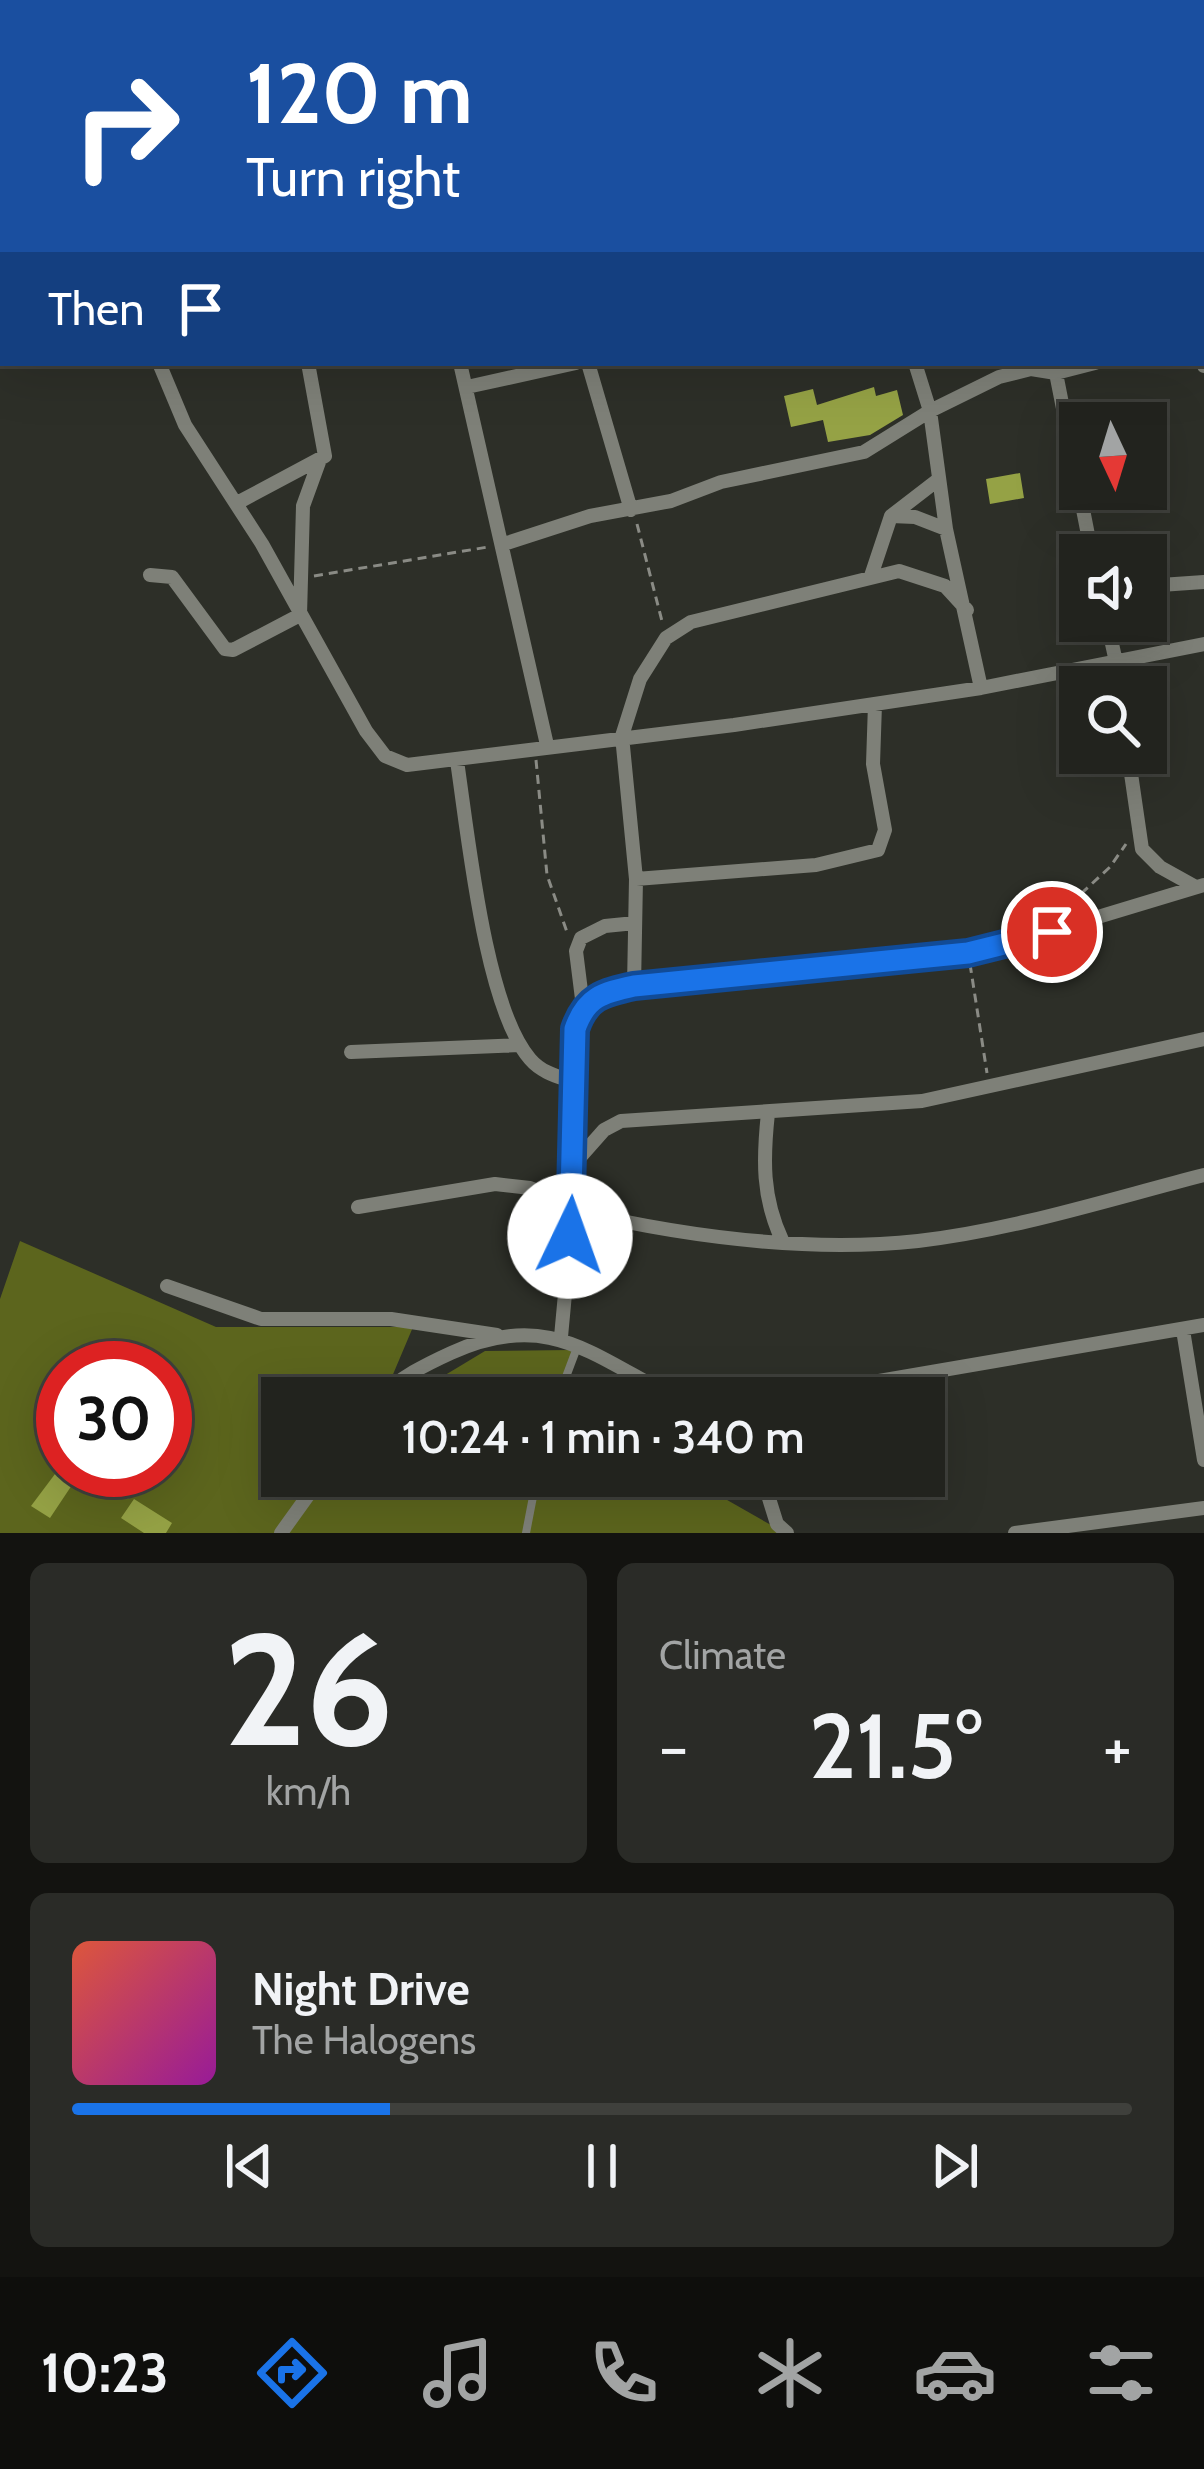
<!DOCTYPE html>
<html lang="en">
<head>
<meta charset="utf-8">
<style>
  :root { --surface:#22231e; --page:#2a2b27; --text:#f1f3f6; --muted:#a2a4a4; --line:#3f403c; --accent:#1a73e8 }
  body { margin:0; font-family:Cabin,sans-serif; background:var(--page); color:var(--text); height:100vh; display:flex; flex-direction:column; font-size:45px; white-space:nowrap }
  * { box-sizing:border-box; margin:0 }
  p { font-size:39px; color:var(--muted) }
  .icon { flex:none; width:66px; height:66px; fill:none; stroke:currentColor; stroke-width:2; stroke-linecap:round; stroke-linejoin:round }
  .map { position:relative; height:1533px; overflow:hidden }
  .side { display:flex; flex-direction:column; gap:30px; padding:30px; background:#131310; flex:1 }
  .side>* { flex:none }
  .guide { position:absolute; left:0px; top:0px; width:1206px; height:366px; box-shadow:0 12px 48px #0002,0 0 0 3px var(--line); background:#1a4fa0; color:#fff; overflow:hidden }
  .needle { width:78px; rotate:176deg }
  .tools { position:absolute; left:1059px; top:402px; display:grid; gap:24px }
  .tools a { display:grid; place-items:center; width:108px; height:108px; border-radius:0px; background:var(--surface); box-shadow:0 12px 48px #0002,0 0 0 3px var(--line); font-size:60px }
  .speed { position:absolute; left:36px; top:1341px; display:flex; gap:24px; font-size:60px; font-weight:700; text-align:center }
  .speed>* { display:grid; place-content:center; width:156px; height:156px; border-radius:50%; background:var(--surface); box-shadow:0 12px 48px #0002,0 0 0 3px var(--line); line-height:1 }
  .speed .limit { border:18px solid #d22; background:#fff; color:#111 }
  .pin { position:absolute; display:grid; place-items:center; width:102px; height:102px; color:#fff; margin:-51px; border:6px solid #fff; border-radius:50%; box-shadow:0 3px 12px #0007 }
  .me { position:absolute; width:132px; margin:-66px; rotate:3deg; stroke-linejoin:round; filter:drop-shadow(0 0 9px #0008) }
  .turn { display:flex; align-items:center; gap:42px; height:252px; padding:0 48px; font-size:54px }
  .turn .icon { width:156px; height:156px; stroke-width:2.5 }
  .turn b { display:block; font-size:84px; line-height:102px }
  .then { display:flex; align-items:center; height:114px; padding:0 48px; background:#0003; gap:24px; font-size:45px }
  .big { font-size:90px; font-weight:600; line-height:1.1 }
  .side .tile { flex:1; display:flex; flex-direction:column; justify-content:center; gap:18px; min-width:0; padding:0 42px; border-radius:18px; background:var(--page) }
  .side .dial { align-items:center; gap:0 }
  .dial b { font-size:156px; line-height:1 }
  .song { display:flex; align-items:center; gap:36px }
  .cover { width:144px; height:144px; border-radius:18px; background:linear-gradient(135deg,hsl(10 70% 55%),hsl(300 70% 35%)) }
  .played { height:12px; border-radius:6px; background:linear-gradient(90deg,var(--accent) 30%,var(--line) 30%) }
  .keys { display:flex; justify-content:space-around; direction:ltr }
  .heat { display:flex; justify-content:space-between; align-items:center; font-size:66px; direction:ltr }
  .side .tiles { flex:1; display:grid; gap:30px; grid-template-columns:1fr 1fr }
  .tile:last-child { grid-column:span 2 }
  .trip { position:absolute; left:261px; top:1377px; width:684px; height:120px; border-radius:0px; background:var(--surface); box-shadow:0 12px 48px #0002,0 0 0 3px var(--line); font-weight:600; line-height:120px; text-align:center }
  .menu { display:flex; height:192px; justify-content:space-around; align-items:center; background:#0e0e0c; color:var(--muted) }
  .menu .icon { width:84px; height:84px }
  .menu .current { color:var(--accent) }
  .menu b { font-size:54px; color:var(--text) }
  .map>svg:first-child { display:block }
  .forest { fill:#5c651d; fill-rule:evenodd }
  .building { fill:#95a245 }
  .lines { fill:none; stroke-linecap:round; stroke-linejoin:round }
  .path { stroke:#8a8b85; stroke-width:3; stroke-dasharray:9 6; stroke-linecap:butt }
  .lane { stroke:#7e8078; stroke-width:8 }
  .street { stroke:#7e8078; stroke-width:14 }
  .route-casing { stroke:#114b97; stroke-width:30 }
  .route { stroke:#1a73e8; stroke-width:21 }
</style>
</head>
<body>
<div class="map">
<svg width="1204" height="1533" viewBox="0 0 1204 1533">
  <rect width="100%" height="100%" fill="#2d2f28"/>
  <path class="forest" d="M20 1241 216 1327H413L383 1398H282V1476H685L785 1533H0V1299ZM63 1368H165V1470H63Z
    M571 1350 570 1398H407L485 1351Z"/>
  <path class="building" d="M874 387 876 396 897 390 903 415 870 435 828 442 823 420 791 427 784 396 813 389 817 405Z
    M1020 473 1024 498 990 504 986 479Z
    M58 1470H124L140 1480 128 1499 82 1470 50 1518 31 1506Z
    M134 1499 172 1523 166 1533H144L121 1518Z"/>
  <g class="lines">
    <path class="path" d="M498 3 502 0
      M637 524 663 625
      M314 576 488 547
      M536 760 547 875 567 932
      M1059 914 1110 867 1126 844
      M970 964 987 1073"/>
    <path class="lane" d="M558 1398 578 1345
      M526 1533 537 1476"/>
    <path class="street" d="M72 0 73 3
      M219 0 220 3
      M378 0V3
      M722 0 723 3
      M1146 0 1147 3
      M855 3 867 0
      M1203 68H1204
      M1203 322H1204
      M159 363 185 425 262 544 366 731 385 756 407 765 734 725 981 688 1204 644
      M460 363 547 745
      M588 363 631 510
      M915 363 930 411 946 529 981 688
      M1054 363 1092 555
      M1203 363 1204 366
      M467 387 576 363
      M237 503 325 456 308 363
      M891 516 915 517 946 529
      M504 544 590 516 671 501 721 482 864 452 930 411 999 377 1031 369 1056 373 1095 363
      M150 575 172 577 225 649 233 650 300 615 303 506 319 462
      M871 576 891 516 939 479
      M1146 586 1204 582
      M1107 621 1116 662
      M1109 664 1116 687
      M1128 753 1142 849 1160 867 1196 887
      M457 761C468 834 485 1007 530 1059 541 1072 556 1076 571 1081
      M636 879 816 865 878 850 885 830 873 764 875 704
      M634 986 636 879 622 736 640 679 666 638 691 622 899 571 945 586 967 610
      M583 1007 576 951 581 938 605 926 635 923
      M351 1052 520 1045
      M768 1113C763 1159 762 1197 782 1240
      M573 1165 604 1130 621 1121 922 1101 1204 1039
      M358 1207 495 1184 530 1188 572 1204
      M571 1210C682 1236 804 1253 918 1241 1014 1230 1110 1199 1204 1175
      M167 1286 261 1319H391L497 1335
      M1183 1330 1204 1460
      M561 1337C566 1282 572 1227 573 1171 574 1129 559 1042 584 1006 594 992 618 990 634 986L992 949 1204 885
      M381 1398C398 1378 427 1364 451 1353 548 1309 591 1355 676 1398
      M780 1398 1204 1325
      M762 1476 777 1524 787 1533
      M281 1533 322 1476
      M1015 1533 1204 1508"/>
  </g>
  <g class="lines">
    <defs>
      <path id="route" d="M570 1236 575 1029C586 997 602 993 634 986L968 953 1052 932"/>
    </defs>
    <use href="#route" class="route-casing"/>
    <use href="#route" class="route"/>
  </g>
</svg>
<div class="tools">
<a><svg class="needle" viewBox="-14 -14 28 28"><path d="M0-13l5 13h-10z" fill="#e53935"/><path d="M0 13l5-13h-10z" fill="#a2a4a4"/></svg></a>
<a><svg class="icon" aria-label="sound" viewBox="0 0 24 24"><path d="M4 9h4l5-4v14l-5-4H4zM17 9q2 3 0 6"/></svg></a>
<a><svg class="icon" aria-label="search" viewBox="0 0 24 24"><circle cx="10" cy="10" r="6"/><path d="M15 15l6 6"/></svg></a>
</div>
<div class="speed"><div class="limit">30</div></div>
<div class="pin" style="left:1052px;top:932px;background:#d93025"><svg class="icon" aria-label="arrive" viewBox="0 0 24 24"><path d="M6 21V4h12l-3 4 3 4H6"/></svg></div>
<svg class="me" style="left:570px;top:1236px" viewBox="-20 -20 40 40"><circle r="19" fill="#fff"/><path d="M0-13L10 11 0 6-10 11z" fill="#1a73e8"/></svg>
<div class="trip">10:24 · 1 min · 340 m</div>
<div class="guide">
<div class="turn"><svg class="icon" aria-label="right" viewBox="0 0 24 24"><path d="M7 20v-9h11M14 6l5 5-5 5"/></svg><div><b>120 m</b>Turn right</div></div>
<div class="then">Then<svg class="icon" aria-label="arrive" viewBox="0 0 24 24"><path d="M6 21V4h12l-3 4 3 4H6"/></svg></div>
</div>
</div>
<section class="side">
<div class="tiles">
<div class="tile dial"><b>26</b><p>km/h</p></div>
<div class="tile"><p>Climate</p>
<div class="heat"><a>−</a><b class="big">21.5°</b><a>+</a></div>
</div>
<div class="tile">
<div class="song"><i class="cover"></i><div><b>Night Drive</b><p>The Halogens</p></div></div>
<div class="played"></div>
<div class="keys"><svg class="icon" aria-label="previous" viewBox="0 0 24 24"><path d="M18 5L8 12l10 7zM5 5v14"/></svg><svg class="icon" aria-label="pause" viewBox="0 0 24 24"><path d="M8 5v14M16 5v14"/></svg><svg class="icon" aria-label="next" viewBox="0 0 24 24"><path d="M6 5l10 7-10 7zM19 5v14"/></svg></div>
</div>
</div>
</section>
<nav class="menu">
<b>10:23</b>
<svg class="icon current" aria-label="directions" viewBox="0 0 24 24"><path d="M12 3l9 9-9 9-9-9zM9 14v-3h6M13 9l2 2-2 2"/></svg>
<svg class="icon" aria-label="music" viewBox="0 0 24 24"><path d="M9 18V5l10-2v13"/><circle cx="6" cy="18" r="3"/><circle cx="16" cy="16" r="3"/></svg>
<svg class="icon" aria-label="phone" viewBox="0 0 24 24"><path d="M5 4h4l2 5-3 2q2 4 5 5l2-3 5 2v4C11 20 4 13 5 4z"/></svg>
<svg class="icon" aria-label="climate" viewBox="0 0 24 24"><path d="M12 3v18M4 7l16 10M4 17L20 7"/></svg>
<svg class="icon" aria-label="car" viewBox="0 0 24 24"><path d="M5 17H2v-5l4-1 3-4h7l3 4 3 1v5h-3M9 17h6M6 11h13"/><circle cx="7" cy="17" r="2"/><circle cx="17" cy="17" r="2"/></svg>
<svg class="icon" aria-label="filters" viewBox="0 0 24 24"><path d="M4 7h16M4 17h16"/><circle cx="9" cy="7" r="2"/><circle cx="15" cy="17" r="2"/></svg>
</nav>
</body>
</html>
